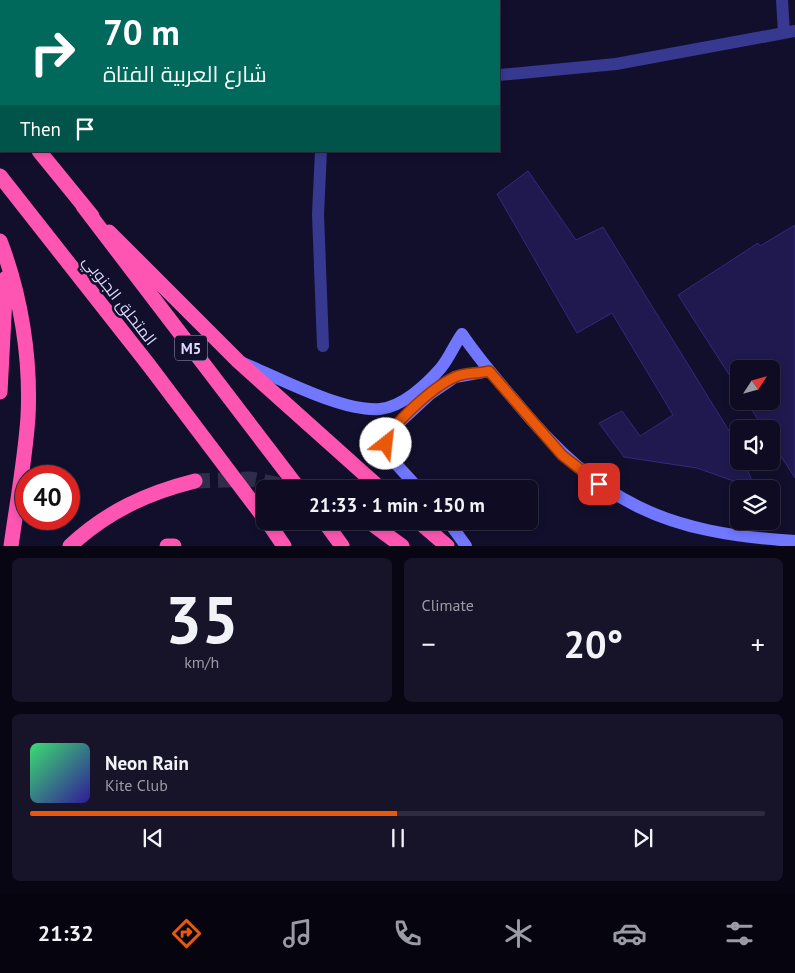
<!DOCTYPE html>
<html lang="en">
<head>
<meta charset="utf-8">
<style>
  :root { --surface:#0e0b22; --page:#17142a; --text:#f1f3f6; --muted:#9b9ba5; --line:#2e2b40; --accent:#ea580c }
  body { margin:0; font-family:"PT Sans",Cairo,sans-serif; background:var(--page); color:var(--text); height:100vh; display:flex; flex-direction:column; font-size:19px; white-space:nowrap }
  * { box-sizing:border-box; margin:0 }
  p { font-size:16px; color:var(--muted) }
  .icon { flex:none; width:28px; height:28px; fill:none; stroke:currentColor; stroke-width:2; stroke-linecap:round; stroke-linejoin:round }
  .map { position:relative; height:546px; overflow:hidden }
  .details { display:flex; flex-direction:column; gap:12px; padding:12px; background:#080613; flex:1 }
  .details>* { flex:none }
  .guide { position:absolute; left:0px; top:0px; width:500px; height:152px; box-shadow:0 2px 8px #0003,0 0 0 1px var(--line); background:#00695c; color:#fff; overflow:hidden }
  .needle { width:32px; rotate:54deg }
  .tools { position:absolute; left:730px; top:360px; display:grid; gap:10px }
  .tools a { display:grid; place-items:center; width:50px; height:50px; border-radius:8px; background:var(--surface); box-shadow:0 2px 8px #0003,0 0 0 1px var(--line); font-size:25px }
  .speed { position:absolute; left:15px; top:465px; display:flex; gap:10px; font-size:25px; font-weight:700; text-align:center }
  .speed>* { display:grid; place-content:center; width:65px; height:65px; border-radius:50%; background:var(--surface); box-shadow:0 2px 8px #0003,0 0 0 1px var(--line); line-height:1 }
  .speed .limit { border:8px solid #d22; background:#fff; color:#111 }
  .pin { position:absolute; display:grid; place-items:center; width:42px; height:42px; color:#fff; margin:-21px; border-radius:10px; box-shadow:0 2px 8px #0006 }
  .me { position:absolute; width:55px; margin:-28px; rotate:29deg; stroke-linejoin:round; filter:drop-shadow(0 0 4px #0008) }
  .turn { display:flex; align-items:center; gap:18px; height:105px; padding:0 20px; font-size:22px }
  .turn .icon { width:65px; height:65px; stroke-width:2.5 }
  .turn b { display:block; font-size:35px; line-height:42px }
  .then { display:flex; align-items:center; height:48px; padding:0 20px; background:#0003; gap:10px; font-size:19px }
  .big { font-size:38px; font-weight:800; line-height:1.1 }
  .details .card { flex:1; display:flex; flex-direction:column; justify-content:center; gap:8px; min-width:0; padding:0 18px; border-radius:8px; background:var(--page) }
  .details .dial { align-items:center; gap:0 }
  .dial b { font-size:65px; line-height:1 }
  .song { display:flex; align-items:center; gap:15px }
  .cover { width:60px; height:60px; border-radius:8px; background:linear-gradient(135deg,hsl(140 70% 55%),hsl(250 70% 35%)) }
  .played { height:5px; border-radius:2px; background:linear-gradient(90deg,var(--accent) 50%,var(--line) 50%) }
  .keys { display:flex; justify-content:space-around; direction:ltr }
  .heat { display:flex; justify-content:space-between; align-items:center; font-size:28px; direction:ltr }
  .details .tiles { flex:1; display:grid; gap:12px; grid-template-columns:1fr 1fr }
  .card:last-child { grid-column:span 2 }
  .trip { position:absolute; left:256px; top:480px; width:282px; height:50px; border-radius:8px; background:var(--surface); box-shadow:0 2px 8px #0003,0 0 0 1px var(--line); font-weight:800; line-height:50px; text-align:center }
  .menu { display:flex; height:80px; justify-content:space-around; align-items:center; background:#06040e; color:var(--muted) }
  .menu .icon { width:35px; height:35px }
  .menu .on { color:var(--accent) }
  .menu b { font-size:22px; color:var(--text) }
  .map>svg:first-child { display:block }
  .building { fill:#20194f; stroke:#34297d }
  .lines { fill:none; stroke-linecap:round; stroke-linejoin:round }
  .highway-tunnel { stroke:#302d4c; stroke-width:15; stroke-dasharray:15 8; stroke-linecap:butt }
  .street { stroke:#36398f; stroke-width:12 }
  .secondary { stroke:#7177ff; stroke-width:12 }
  .highway { stroke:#ff55b2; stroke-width:15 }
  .highway-bridge { stroke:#ff55b2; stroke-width:15 }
  .route-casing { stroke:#983908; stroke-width:12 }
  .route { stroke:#ea580c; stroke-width:9 }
  .labels { text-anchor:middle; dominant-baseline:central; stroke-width:5; stroke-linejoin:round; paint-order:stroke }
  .shield { fill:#120f2d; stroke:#9f9dc0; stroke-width:1 }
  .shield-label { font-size:15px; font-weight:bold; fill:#dcdaff }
  .street-label { font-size:16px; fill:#dcdaff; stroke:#120f2d }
</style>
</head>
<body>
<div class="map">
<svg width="795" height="546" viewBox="0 0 795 546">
  <rect width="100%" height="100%" fill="#120f2d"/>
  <path class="building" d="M528 171 576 240 603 227 731 434 739 451V461H743L756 489 697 468 624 457 599 423 622 411 640 436 673 415 612 313 577 333 497 194Z
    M795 225V478L771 441V429H764L746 401H771V369H739V390L678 295 758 243 760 246Z"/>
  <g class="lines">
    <path class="highway-tunnel" d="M195 481 251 479 300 489"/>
    <path class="street" d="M782 0 784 32
      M67 1 71 0
      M340 1V0
      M0 43H1
      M499 75 616 64 795 31
      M321 151 318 214 323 346"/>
    <path class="secondary" d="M243 363C279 378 342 412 380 409 402 407 426 385 440 369 449 359 454 345 462 334 478 358 497 380 516 402 600 504 665 533 795 541
      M419 489 385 452 390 431 430 394 455 377 489 371
      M448 521 466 546"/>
    <path class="highway" d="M0 102 1 103
      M39 151 92 216
      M109 232 238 361 381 489
      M0 241C21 295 31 359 28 417 25 460 17 503 11 546
      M0 392 6 278
      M267 521 284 546
      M324 521 342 546
      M368 521 402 546
      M418 521 447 546
      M70 546C106 512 147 493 195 481
      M167 546H174"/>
    <path class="highway-bridge" d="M0 176 148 364 265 519
      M83 206 299 489"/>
  </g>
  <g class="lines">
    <defs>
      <path id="route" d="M386 444C390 424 435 386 455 377 465 372 478 374 489 371L562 455 599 484"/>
    </defs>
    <use href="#route" class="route-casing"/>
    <use href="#route" class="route"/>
  </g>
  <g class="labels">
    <rect class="shield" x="175" y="335.5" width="32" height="25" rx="4"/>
    <g class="shield-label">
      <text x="191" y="348">M5</text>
    </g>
    <g class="street-label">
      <text transform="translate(120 300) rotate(52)">المتحلق الجنوبي</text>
    </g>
  </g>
</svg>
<div class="tools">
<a><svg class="needle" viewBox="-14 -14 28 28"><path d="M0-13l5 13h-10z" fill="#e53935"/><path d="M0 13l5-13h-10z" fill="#9b9ba5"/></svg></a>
<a><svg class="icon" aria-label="sound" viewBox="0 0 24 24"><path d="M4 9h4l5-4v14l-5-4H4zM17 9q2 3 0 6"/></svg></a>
<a><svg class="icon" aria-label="layers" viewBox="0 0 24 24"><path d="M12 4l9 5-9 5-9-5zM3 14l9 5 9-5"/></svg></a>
</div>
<div class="speed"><div class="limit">40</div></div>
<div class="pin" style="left:599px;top:484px;background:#d93025"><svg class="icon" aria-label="arrive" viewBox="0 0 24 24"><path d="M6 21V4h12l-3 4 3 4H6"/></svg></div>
<svg class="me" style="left:386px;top:444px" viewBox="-20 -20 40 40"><circle r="19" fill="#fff"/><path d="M0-13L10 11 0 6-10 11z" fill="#ea580c"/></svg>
<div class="trip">21:33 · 1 min · 150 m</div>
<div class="guide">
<div class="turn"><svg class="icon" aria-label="right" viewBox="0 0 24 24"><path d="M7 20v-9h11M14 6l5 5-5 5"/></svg><div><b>70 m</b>شارع العربية الفتاة</div></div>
<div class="then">Then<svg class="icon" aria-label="arrive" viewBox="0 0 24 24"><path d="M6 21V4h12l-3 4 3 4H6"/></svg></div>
</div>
</div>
<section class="details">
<div class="tiles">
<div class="card dial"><b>35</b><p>km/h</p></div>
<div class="card"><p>Climate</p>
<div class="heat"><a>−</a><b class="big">20°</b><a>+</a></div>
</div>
<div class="card">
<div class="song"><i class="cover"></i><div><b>Neon Rain</b><p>Kite Club</p></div></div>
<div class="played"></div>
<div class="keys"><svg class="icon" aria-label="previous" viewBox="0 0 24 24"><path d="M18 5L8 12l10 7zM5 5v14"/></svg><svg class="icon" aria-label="pause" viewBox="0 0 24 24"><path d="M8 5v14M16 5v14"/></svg><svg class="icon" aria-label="next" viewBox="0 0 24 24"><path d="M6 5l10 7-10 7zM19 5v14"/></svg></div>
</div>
</div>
</section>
<nav class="menu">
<b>21:32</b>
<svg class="icon on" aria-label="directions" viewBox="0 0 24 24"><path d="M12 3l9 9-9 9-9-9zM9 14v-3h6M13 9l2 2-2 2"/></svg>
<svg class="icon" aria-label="music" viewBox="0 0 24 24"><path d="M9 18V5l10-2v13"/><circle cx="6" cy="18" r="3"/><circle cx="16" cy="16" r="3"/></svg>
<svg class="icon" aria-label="phone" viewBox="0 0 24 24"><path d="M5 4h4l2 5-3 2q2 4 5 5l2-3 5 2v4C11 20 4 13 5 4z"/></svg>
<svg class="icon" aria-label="climate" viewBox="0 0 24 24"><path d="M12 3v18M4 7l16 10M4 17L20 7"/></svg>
<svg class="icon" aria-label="car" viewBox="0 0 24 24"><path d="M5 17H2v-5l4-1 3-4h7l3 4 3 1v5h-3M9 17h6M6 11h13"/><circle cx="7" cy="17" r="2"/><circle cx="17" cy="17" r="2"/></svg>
<svg class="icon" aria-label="filters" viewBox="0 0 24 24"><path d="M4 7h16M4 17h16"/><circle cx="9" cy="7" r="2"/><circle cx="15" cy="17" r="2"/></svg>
</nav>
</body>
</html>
